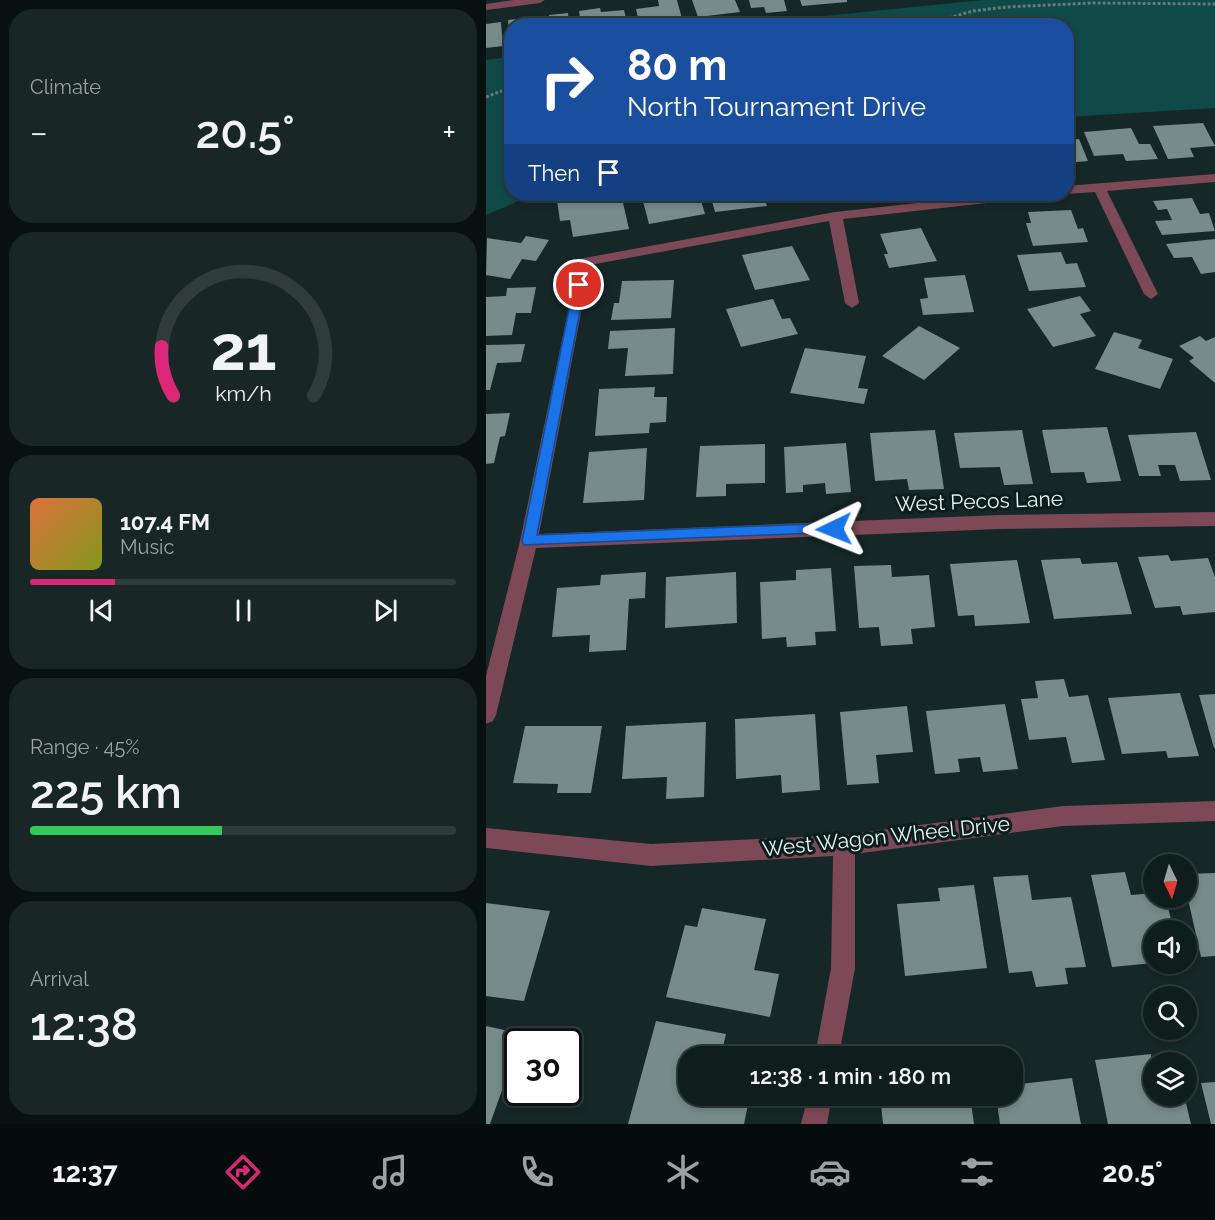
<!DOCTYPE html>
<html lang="en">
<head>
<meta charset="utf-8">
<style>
  :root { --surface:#101d1d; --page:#192626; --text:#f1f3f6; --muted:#9ca2a4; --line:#303b3b; --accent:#db2777 }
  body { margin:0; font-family:Raleway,sans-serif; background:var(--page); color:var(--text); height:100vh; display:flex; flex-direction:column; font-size:22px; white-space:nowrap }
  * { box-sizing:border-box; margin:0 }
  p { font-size:20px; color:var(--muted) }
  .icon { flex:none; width:33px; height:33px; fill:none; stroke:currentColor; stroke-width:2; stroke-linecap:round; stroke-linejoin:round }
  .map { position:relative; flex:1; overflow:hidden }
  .drawer { display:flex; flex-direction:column; gap:9px; padding:9px; background:#091010; width:486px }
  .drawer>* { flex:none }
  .guide { position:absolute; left:18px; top:18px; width:570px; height:183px; border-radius:24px; box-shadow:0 3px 9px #0003,0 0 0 2px var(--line); background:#1a4fa0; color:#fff; overflow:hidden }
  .needle { width:39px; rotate:175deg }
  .buttons { position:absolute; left:657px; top:854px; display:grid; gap:12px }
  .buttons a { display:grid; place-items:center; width:54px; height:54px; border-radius:50%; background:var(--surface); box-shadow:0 3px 9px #0003,0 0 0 2px var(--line); font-size:30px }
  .speed { position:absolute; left:18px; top:1028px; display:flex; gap:12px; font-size:30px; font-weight:700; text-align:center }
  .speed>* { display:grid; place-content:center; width:78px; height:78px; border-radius:50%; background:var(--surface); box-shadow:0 3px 9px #0003,0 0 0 2px var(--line); line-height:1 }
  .speed .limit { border:3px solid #111; border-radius:9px; background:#fff; color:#111 }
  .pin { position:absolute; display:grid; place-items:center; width:51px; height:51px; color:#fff; margin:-26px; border:3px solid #fff; border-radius:50%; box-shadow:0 2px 6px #0007 }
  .me { position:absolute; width:66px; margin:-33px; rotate:268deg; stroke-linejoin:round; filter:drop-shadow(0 0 4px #0008) }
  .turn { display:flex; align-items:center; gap:21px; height:126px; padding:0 24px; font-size:27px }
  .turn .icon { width:78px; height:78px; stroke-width:2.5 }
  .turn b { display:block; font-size:42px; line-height:51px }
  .then { display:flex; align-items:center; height:57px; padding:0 24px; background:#0003; gap:12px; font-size:22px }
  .big { font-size:45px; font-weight:600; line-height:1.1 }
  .drawer .tile { flex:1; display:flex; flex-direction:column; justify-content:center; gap:9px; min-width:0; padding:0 21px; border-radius:24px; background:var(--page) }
  .drawer .dial { align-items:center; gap:0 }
  .dial svg { height:156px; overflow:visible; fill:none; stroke:var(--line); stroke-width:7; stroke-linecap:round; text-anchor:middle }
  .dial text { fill:var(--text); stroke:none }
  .song { display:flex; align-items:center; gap:18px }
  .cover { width:72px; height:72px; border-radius:9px; background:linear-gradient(135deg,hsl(20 70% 55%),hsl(70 70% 35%)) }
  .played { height:6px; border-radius:3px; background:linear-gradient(90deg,var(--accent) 20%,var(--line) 20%) }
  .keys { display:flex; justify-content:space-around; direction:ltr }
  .heat { display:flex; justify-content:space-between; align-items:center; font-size:33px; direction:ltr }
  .charge { height:9px; border-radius:4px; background:linear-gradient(90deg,#34c759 45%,var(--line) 0) }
  .trip { position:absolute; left:192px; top:1046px; width:345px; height:60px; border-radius:24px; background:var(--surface); box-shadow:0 3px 9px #0003,0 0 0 2px var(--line); font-weight:600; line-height:60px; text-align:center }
  .dock { display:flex; height:96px; justify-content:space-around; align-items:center; background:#060c0c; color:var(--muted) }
  .dock .icon { width:42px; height:42px }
  .dock .on { color:var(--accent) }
  .dock b { font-size:27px; color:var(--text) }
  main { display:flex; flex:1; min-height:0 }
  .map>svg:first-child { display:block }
  .green { fill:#0f4a49 }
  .building { fill:#768b8a }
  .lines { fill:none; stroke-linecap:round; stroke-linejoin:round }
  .path { stroke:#697878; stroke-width:3; stroke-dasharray:3 2; stroke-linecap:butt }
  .minor { fill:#7d4956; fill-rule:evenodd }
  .route { fill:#1a73e8; stroke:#114b97; stroke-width:1.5 }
  .labels { text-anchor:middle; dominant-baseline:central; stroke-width:6; stroke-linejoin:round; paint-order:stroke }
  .street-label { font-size:21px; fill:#e8f3f3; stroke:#0b1e1d }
</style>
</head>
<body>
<main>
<section class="drawer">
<div class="tile"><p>Climate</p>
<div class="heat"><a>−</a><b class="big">20.5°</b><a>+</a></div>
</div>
<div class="tile dial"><svg viewBox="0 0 100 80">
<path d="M14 69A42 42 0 1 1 86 69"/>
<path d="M14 69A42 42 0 0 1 8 44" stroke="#db2777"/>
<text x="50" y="56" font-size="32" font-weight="700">21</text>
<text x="50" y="72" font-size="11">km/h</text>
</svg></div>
<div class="tile">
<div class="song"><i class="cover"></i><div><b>107.4 FM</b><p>Music</p></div></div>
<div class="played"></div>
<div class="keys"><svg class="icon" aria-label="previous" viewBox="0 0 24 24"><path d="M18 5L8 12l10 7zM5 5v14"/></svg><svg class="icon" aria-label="pause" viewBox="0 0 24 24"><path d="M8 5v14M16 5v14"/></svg><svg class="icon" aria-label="next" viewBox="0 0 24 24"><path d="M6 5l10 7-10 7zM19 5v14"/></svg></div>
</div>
<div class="tile"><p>Range · 45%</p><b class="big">225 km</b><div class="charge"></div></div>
<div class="tile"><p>Arrival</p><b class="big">12:38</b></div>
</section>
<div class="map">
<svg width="729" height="1124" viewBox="0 0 729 1124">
  <rect width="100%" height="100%" fill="#152727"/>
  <path class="green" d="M497 0H729V108L581 117 580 26 250 25Z
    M25 57 26 194H49L0 215V60Z"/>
  <path class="building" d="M172 0H191L198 26H154L150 9 173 6Z
    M206 0H249L254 12 212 17Z
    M263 0H298L301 11 280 13 278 7 265 8Z
    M314 0H361V2L316 6Z
    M114 8 115 12 138 10 142 26H95L93 11Z
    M82 13 83 26H26L24 43 22 20 49 17V21L63 20V15Z
    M15 22 17 46 0 48V24Z
    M717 123 729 146 704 148 708 157 682 159 667 126Z
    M645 128 653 144H664L672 159 640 161 637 154 608 156 598 132Z
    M593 139 602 161 580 163V140Z
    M119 194H135L143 229 87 237 84 220 74 221 71 200Z
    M155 194H213L219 214 163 224Z
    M224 194H277L281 206 229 212Z
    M306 194H333L334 198 308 201Z
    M706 198 714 214 723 213 729 231 676 235 669 221 686 220 681 209 672 210 667 201Z
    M585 210 592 229 597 228 602 242 547 246 540 223H545L542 212Z
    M435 228 451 261 403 268 398 254H402L394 234Z
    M40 236 63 240 50 261 36 259 24 279 0 275 1 238 35 243Z
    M729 239V272L715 274 706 257 688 258 680 244Z
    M306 246 324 280 269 290 256 255Z
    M575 252 580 264 591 263 600 287 543 291 531 255Z
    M479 275 488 312 437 315 434 299 442 298 438 278Z
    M188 280 185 318 125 320 128 303H133L136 281Z
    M50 287 45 313H30L26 335 0 336V297L20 296 21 288Z
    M594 296 605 311 594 314 610 336 567 347 541 309Z
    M287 299 296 319 304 318 312 334 255 347 240 309Z
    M433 326 474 348 438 380 396 356Z
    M189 328 187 374 139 376 142 348 122 349 124 331Z
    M628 332 656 340 652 348 687 359 674 389 609 369Z
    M714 336 720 341 729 337V383L703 361 708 358 693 346Z
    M39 344 35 362 11 363 4 390H0V345Z
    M319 348 380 356 372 388 382 389 378 404 304 393Z
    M169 387 168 397H181L180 422 164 423 163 433 109 436 113 389Z
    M24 413 19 436 14 437 8 463 0 464V414Z
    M621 427 635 481 601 483 598 472 565 473 556 430Z
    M449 430 458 489 423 490 421 479 389 481 384 433Z
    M536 430 547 484 518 485 514 467 474 468 468 433Z
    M710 432 725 480 694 481 689 465H672L675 476H653L642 435Z
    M360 443 365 492 340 494 339 483 317 485V492L300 493 298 447Z
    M279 444V483L240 484V496L210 497 214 446Z
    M161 448 158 500 97 503 103 452Z
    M682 555 685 561 722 558 729 577V612L697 615 694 606 669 608 652 557Z
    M594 558 596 564 631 562 646 614 568 619 555 560Z
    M531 560 544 623 489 626 488 615 472 616 464 564Z
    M405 565 406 577 443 575 449 627 425 629 427 644 395 646 393 627 373 628 368 566Z
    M345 568 350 631 329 632 330 645 301 647 300 637 276 639 274 582 310 580V570Z
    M160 572 159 598 143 599 140 650 103 652 104 635 66 637 71 588 114 585 115 575Z
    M250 572 251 623 179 628 180 577Z
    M578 679 583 697 602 695 619 760 586 763 580 737 543 740 535 699 552 698 549 681Z
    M694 693 713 756 682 758 680 751 636 754 622 698Z
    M729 694V748H728L713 695Z
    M519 704 532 769 497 772 494 757 472 759 474 772 449 774 440 711Z
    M421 706 427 752 390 755 393 783 361 785 354 712Z
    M329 714 334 790 296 793 295 775 250 779 249 719Z
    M220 722 218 797 180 799 181 777 136 779 140 726Z
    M39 726H116L105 793H71L72 784 27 783Z
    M639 872 645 895 668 893V897H679L688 930H668V963L626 967 605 875Z
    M729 873V956L715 957 700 890V874Z
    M542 875 546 900 585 897 600 967 579 968 582 984 550 987 546 971 523 973 507 877Z
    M488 885 501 968 419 976 411 904 454 901 452 888Z
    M0 903 64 911 38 1001 0 996Z
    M216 908 280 919 268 970 293 974 284 1017 180 997 199 925 211 927Z
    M170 1021 240 1034 235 1056H202V1095H264L258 1124H142Z
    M0 1026 36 1034 4 1124H0Z
    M665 1054 668 1095H698L705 1124H622L609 1060Z
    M586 1078 595 1124H514L510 1095H526V1085Z
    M729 1082V1124H725L715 1083Z
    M484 1095 488 1124H397L395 1104Z"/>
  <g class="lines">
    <path class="path" d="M434 26 487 11 520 7 607 3 729 4
      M0 97 26 87"/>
    <path class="minor" d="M28 0H59L54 3 0 10V4Z
      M729 174V182L621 191 672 294 665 299 658 294 609 192 580 194H578H580V186Z
      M514 194H553L546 198 357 219 373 303 366 308 359 303 343 221 104 265 53 534 513 515 729 512V526L513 529 50 548 10 715 7 721 0 724V676L34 541 93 259 349 212Z
      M729 801V821L577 826 369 854V968L353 1056H329L345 968 347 856 165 866 0 848V828L165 844 358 835 577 806Z
      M322 1095H346L341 1124H315Z"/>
  </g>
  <path class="route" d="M93 282 99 285 51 535 348 523 353 525V532L38 545 36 541 88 285Z"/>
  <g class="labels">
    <g class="street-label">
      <text transform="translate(493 501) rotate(-2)">West Pecos Lane</text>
      <text transform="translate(400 836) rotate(-6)">West Wagon Wheel Drive</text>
    </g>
  </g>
</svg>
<div class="buttons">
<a><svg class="needle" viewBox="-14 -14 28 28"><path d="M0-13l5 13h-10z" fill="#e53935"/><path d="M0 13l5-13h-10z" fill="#9ca2a4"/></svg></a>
<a><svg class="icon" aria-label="sound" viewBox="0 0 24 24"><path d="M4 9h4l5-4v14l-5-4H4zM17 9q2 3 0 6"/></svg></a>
<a><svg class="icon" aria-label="search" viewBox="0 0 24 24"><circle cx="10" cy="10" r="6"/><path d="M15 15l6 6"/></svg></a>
<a><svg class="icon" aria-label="layers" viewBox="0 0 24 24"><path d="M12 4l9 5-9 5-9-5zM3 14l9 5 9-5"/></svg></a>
</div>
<div class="speed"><div class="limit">30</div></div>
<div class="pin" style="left:93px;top:285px;background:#d93025"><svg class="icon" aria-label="arrive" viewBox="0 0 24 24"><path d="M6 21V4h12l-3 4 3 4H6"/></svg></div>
<svg class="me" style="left:348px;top:529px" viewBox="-20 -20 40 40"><path d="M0-17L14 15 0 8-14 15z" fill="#1a73e8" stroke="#fff" stroke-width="4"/></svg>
<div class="trip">12:38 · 1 min · 180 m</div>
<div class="guide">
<div class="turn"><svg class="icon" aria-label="right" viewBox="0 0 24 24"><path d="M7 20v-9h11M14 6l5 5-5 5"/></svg><div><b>80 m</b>North Tournament Drive</div></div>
<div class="then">Then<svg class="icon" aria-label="arrive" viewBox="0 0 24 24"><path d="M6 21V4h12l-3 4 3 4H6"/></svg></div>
</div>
</div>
</main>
<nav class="dock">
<b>12:37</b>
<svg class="icon on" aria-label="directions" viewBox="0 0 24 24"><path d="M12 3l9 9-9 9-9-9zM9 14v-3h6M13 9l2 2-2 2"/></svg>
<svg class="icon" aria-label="music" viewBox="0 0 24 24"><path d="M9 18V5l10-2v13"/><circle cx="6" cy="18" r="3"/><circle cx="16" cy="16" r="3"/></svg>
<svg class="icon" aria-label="phone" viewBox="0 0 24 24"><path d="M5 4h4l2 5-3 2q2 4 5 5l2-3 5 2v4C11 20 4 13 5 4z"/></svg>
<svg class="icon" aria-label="climate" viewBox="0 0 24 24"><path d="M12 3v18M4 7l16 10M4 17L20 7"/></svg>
<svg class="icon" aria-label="car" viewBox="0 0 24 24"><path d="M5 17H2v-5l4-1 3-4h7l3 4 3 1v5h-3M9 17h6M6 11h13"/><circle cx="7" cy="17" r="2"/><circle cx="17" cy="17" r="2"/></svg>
<svg class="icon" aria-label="filters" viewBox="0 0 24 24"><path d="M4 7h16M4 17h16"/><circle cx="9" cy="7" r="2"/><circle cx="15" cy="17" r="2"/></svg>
<b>20.5°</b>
</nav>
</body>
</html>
